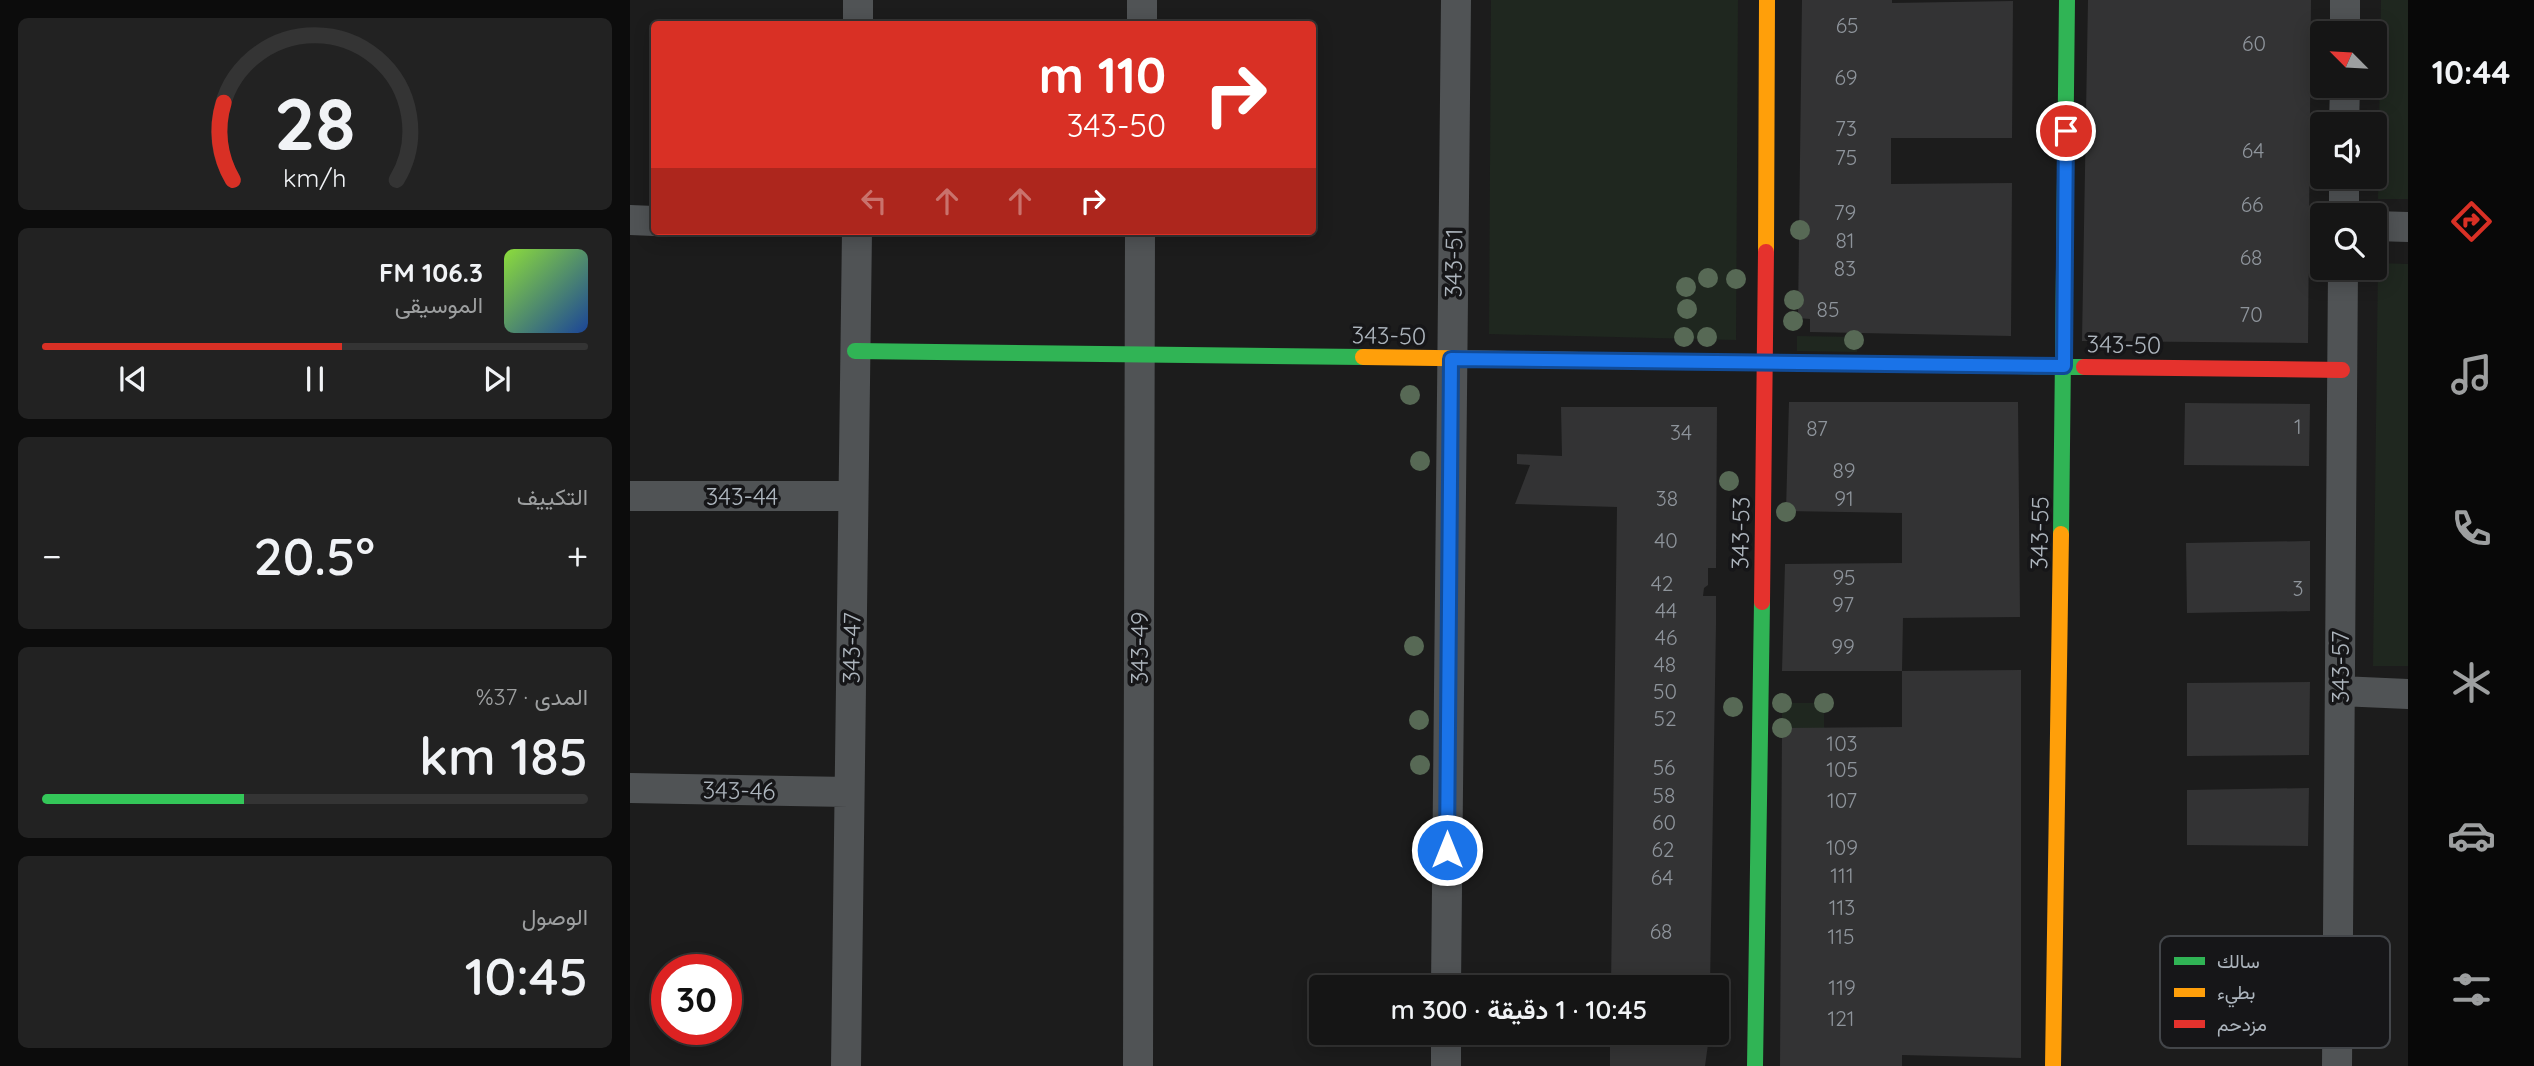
<!DOCTYPE html>
<html lang="ar">
<head>
<meta charset="utf-8">
<style>
  :root { --surface:#151515; --page:#222; --text:#f1f3f6; --muted:#9d9fa0; --line:#343434; --accent:#d93025 }
  body { margin:0; font-family:Quicksand,Vazirmatn,sans-serif; background:var(--page); color:var(--text); direction:rtl; height:100vh; display:flex; flex-direction:column; font-size:26px; white-space:nowrap }
  * { box-sizing:border-box; margin:0 }
  p { font-size:23px; color:var(--muted) }
  .icon { flex:none; width:38px; height:38px; fill:none; stroke:currentColor; stroke-width:2; stroke-linecap:round; stroke-linejoin:round }
  .map { position:relative; flex:1; overflow:hidden; direction:ltr }
  .drawer { display:flex; flex-direction:column; gap:18px; padding:18px; background:#0c0c0c; width:630px }
  .drawer>* { flex:none }
  .hud { position:absolute; left:21px; top:21px; width:665px; height:214px; border-radius:7px; box-shadow:0 4px 18px #0003,0 0 0 2px var(--line); direction:rtl; background:#d93025; color:#fff; overflow:hidden }
  .needle { width:46px; rotate:294deg }
  .fabs { position:absolute; left:1680px; top:21px; display:grid; gap:14px }
  .fabs a { display:grid; place-items:center; width:77px; height:77px; border-radius:7px; background:var(--surface); box-shadow:0 4px 18px #0003,0 0 0 2px var(--line); font-size:35px }
  .speed { position:absolute; left:21px; top:954px; display:flex; gap:14px; font-size:35px; font-weight:700; text-align:center }
  .speed>* { display:grid; place-content:center; width:91px; height:91px; border-radius:50%; background:var(--surface); box-shadow:0 4px 18px #0003,0 0 0 2px var(--line); line-height:1 }
  .speed .limit { border:10px solid #d22; background:#fff; color:#111 }
  .pin { position:absolute; display:grid; place-items:center; width:60px; height:60px; color:#fff; margin:-30px; border:4px solid #fff; border-radius:50%; box-shadow:0 2px 7px #0007 }
  .me { position:absolute; width:77px; margin:-38px; rotate:0deg; stroke-linejoin:round; filter:drop-shadow(0 0 5px #0008) }
  .turn { display:flex; align-items:center; gap:24px; height:147px; padding:0 35px; font-size:32px }
  .turn .icon { width:91px; height:91px; stroke-width:2.5 }
  .turn b { display:block; font-size:49px; line-height:60px }
  .lanes { display:flex; align-items:center; height:66px; padding:0 35px; background:#0003; justify-content:center; gap:35px; direction:ltr }
  .lanes .off { opacity:.35 }
  .big { font-size:52px; font-weight:600; line-height:1.1 }
  .drawer .card { flex:1; display:flex; flex-direction:column; justify-content:center; gap:10px; min-width:0; padding:0 24px; border-radius:10px; background:var(--page) }
  .drawer .dial { align-items:center; gap:0 }
  .dial svg { height:182px; overflow:visible; fill:none; stroke:var(--line); stroke-width:7; stroke-linecap:round; text-anchor:middle }
  .dial text { fill:var(--text); stroke:none }
  .song { display:flex; align-items:center; gap:21px }
  .cover { width:84px; height:84px; border-radius:10px; background:linear-gradient(135deg,hsl(90 70% 55%),hsl(220 70% 35%)) }
  .played { height:7px; border-radius:4px; background:linear-gradient(90deg,var(--accent) 55%,var(--line) 55%) }
  .keys { display:flex; justify-content:space-around; direction:ltr }
  .heat { display:flex; justify-content:space-between; align-items:center; font-size:38px; direction:ltr }
  .charge { height:10px; border-radius:5px; background:linear-gradient(90deg,#34c759 37%,var(--line) 0) }
  .trip { position:absolute; left:679px; top:975px; width:420px; height:70px; border-radius:7px; background:var(--surface); box-shadow:0 4px 18px #0003,0 0 0 2px var(--line); font-weight:600; line-height:70px; text-align:center; direction:rtl }
  main { display:flex; flex:1; min-height:0 }
  .menu { display:flex; flex-direction:column; width:126px; justify-content:space-around; align-items:center; background:#080808; color:var(--muted) }
  .menu .icon { width:49px; height:49px }
  .menu .selected { color:var(--accent) }
  .menu b { font-size:32px; color:var(--text) }
  .map>svg:first-child { display:block }
  .green { fill:#1f271f }
  .building { fill:#333334 }
  .lines { fill:none; stroke-linecap:round; stroke-linejoin:round }
  .street { stroke:#505355; stroke-width:30 }
  .fast { stroke:#30b455; stroke-width:16 }
  .slow { stroke:#ff9f0a; stroke-width:16 }
  .jam { stroke:#e5322d; stroke-width:16 }
  .tree { fill:#576955 }
  .route-casing { stroke:#114b97; stroke-width:18 }
  .route { stroke:#1a73e8; stroke-width:12 }
  .labels { text-anchor:middle; dominant-baseline:central; stroke-width:7; stroke-linejoin:round; paint-order:stroke }
  .number-label { font-size:21px; fill:#8e949b }
  .street-label { font-size:24px; fill:#adb5bd; stroke:#161618 }
  .key { fill:#161618; stroke:#43464a; stroke-width:2 }
  .key-label { font-size:19px; fill:#adb5bd }
</style>
</head>
<body>
<main>
<nav class="menu">
<b>10:44</b>
<svg class="icon selected" aria-label="directions" viewBox="0 0 24 24"><path d="M12 3l9 9-9 9-9-9zM9 14v-3h6M13 9l2 2-2 2"/></svg>
<svg class="icon" aria-label="music" viewBox="0 0 24 24"><path d="M9 18V5l10-2v13"/><circle cx="6" cy="18" r="3"/><circle cx="16" cy="16" r="3"/></svg>
<svg class="icon" aria-label="phone" viewBox="0 0 24 24"><path d="M5 4h4l2 5-3 2q2 4 5 5l2-3 5 2v4C11 20 4 13 5 4z"/></svg>
<svg class="icon" aria-label="climate" viewBox="0 0 24 24"><path d="M12 3v18M4 7l16 10M4 17L20 7"/></svg>
<svg class="icon" aria-label="car" viewBox="0 0 24 24"><path d="M5 17H2v-5l4-1 3-4h7l3 4 3 1v5h-3M9 17h6M6 11h13"/><circle cx="7" cy="17" r="2"/><circle cx="17" cy="17" r="2"/></svg>
<svg class="icon" aria-label="filters" viewBox="0 0 24 24"><path d="M4 7h16M4 17h16"/><circle cx="9" cy="7" r="2"/><circle cx="15" cy="17" r="2"/></svg>
</nav>
<div class="map">
<svg width="1778" height="1066" viewBox="0 0 1778 1066">
  <rect width="100%" height="100%" fill="#1c1c1c"/>
  <path class="green" d="M861 0H1108L1106 340 859 334Z
    M1751 0H1778V199H1748Z
    M1748 263 1778 264V666H1743Z
    M1167 336 1227 337V352L1167 351Z
    M1152 703H1194V728H1152Z"/>
  <path class="building" d="M1172 0H1262V3L1383 1 1382 138H1261V184L1382 183 1381 336 1180 332V319L1168 318Z
    M1458 0H1681L1678 343 1452 341Z
    M1159 402H1388L1390 617 1273 618 1272 671H1152L1155 564 1272 563V513L1156 511Z
    M1555 403 1680 404 1679 466 1554 465Z
    M931 407H1087L1086 568H1078V585L1074 588 1073 596H1086V625L1080 987H981L987 507 885 504 900 465 887 464V454L932 456Z
    M1680 541V611L1557 613 1556 543Z
    M1391 670V1058L1272 1055V1066H1150L1152 728 1272 727V671Z
    M1680 682 1679 755 1557 756V683Z
    M1679 788 1678 846 1557 845V790Z
    M980 1032 1079 1037 1075 1066H980Z"/>
  <g class="lines">
    <path class="street" d="M228 24V0
      M512 24V0
      M1715 33V0
      M1714 124 1715 86
      M1714 215V177
      M0 220 24 221
      M1745 226 1778 227
      M0 496H223
      M1710 691 1778 694
      M0 788 218 792
      M816 987 826 0
      M216 1066 227 231
      M508 1066 510 231
      M816 1066V1032
      M1707 1066 1713 268"/>
    <path class="fast" d="M225 351 733 357
      M1024 361 1454 367
      M1431 534 1437 0
      M1125 1066 1132 602"/>
    <path class="slow" d="M1136 252 1137 0
      M733 357 1024 361
      M1423 1066 1431 534"/>
    <path class="jam" d="M1454 367 1712 370
      M1132 602 1136 252"/>
  </g>
  <g class="tree">
    <circle cx="1170" cy="230" r="10"/>
    <circle cx="1078" cy="278" r="10"/>
    <circle cx="1106" cy="279" r="10"/>
    <circle cx="1056" cy="287" r="10"/>
    <circle cx="1164" cy="300" r="10"/>
    <circle cx="1057" cy="309" r="10"/>
    <circle cx="1163" cy="321" r="10"/>
    <circle cx="1054" cy="337" r="10"/>
    <circle cx="1077" cy="337" r="10"/>
    <circle cx="1224" cy="340" r="10"/>
    <circle cx="780" cy="395" r="10"/>
    <circle cx="790" cy="461" r="10"/>
    <circle cx="1099" cy="481" r="10"/>
    <circle cx="1156" cy="512" r="10"/>
    <circle cx="784" cy="646" r="10"/>
    <circle cx="1152" cy="703" r="10"/>
    <circle cx="1194" cy="703" r="10"/>
    <circle cx="1103" cy="707" r="10"/>
    <circle cx="789" cy="720" r="10"/>
    <circle cx="1152" cy="728" r="10"/>
    <circle cx="790" cy="765" r="10"/>
  </g>
  <g class="lines">
    <defs>
      <path id="route" d="M817 850 821 359 1434 366 1436 131"/>
    </defs>
    <use href="#route" class="route-casing"/>
    <use href="#route" class="route"/>
  </g>
  <g class="labels">
    <g class="number-label">
      <text x="1217" y="25">65</text>
      <text x="1624" y="43">60</text>
      <text x="1216" y="77">69</text>
      <text x="1216" y="128">73</text>
      <text x="1623" y="150">64</text>
      <text x="1216" y="157">75</text>
      <text x="1622" y="204">66</text>
      <text x="1215" y="212">79</text>
      <text x="1215" y="240">81</text>
      <text x="1621" y="257">68</text>
      <text x="1215" y="268">83</text>
      <text x="1198" y="309">85</text>
      <text x="1621" y="314">70</text>
      <text x="1668" y="426">1</text>
      <text x="1187" y="428">87</text>
      <text x="1051" y="432">34</text>
      <text x="1214" y="470">89</text>
      <text x="1037" y="498">38</text>
      <text x="1214" y="498">91</text>
      <text x="1036" y="540">40</text>
      <text x="1214" y="577">95</text>
      <text x="1032" y="583">42</text>
      <text x="1668" y="588">3</text>
      <text x="1213" y="604">97</text>
      <text x="1036" y="610">44</text>
      <text x="1036" y="637">46</text>
      <text x="1213" y="646">99</text>
      <text x="1035" y="664">48</text>
      <text x="1035" y="691">50</text>
      <text x="1035" y="718">52</text>
      <text x="1212" y="743">103</text>
      <text x="1034" y="767">56</text>
      <text x="1212" y="769">105</text>
      <text x="1034" y="795">58</text>
      <text x="1212" y="800">107</text>
      <text x="1034" y="822">60</text>
      <text x="1212" y="847">109</text>
      <text x="1033" y="849">62</text>
      <text x="1212" y="875">111</text>
      <text x="1032" y="877">64</text>
      <text x="1212" y="907">113</text>
      <text x="1031" y="931">68</text>
      <text x="1211" y="936">115</text>
      <text x="1212" y="987">119</text>
      <text x="1211" y="1018">121</text>
    </g>
    <g class="street-label">
      <text transform="translate(823 263) rotate(-89)">343-51</text>
      <text transform="translate(759 335) rotate(1)">343-50</text>
      <text transform="translate(1494 344) rotate(1)">343-50</text>
      <text x="112" y="496">343-44</text>
      <text transform="translate(1110 533) rotate(-89)">343-53</text>
      <text transform="translate(1409 533) rotate(-89)">343-55</text>
      <text transform="translate(221 648) rotate(-89)">343-47</text>
      <text transform="translate(509 648) rotate(-90)">343-49</text>
      <text transform="translate(1710 667) rotate(-90)">343-57</text>
      <text transform="translate(109 790) rotate(1)">343-46</text>
    </g>
  </g>
  <rect x="1530" y="936" width="230" height="112" rx="10" class="key"/>
  <rect x="1544" y="957" width="31" height="8" fill="#30b455"/>
  <rect x="1544" y="988" width="31" height="9" fill="#ff9f0a"/>
  <rect x="1544" y="1020" width="31" height="8" fill="#e5322d"/>
  <g class="key-label">
    <text x="1587" y="968">سالك</text>
    <text x="1587" y="999">بطيء</text>
    <text x="1587" y="1031">مزدحم</text>
  </g>
</svg>
<div class="fabs">
<a><svg class="needle" viewBox="-14 -14 28 28"><path d="M0-13l5 13h-10z" fill="#e53935"/><path d="M0 13l5-13h-10z" fill="#9d9fa0"/></svg></a>
<a><svg class="icon" aria-label="sound" viewBox="0 0 24 24"><path d="M4 9h4l5-4v14l-5-4H4zM17 9q2 3 0 6"/></svg></a>
<a><svg class="icon" aria-label="search" viewBox="0 0 24 24"><circle cx="10" cy="10" r="6"/><path d="M15 15l6 6"/></svg></a>
</div>
<div class="speed"><div class="limit">30</div></div>
<div class="pin" style="left:1436px;top:131px;background:#d93025"><svg class="icon" aria-label="arrive" viewBox="0 0 24 24"><path d="M6 21V4h12l-3 4 3 4H6"/></svg></div>
<svg class="me" style="left:817px;top:850px" viewBox="-20 -20 40 40"><circle r="17" fill="#1a73e8" stroke="#fff" stroke-width="3"/><path d="M0-11L8 9 0 5-8 9z" fill="#fff"/></svg>
<div class="trip">10:45 · 1 دقيقة · 300 m</div>
<div class="hud">
<div class="turn"><svg class="icon" aria-label="right" viewBox="0 0 24 24"><path d="M7 20v-9h11M14 6l5 5-5 5"/></svg><div><b>110 m</b>343-50</div></div>
<div class="lanes"><svg class="icon off" aria-label="left" viewBox="0 0 24 24"><path d="M17 20v-9H6M10 6l-5 5 5 5"/></svg><svg class="icon off" aria-label="ahead" viewBox="0 0 24 24"><path d="M12 20V5M6 11l6-6 6 6"/></svg><svg class="icon off" aria-label="ahead" viewBox="0 0 24 24"><path d="M12 20V5M6 11l6-6 6 6"/></svg><svg class="icon" aria-label="right" viewBox="0 0 24 24"><path d="M7 20v-9h11M14 6l5 5-5 5"/></svg></div>
</div>
</div>
<section class="drawer">
<div class="card dial"><svg viewBox="0 0 100 80">
<path d="M14 69A42 42 0 1 1 86 69"/>
<path d="M14 69A42 42 0 0 1 10 35" stroke="#d93025"/>
<text x="50" y="56" font-size="32" font-weight="700">28</text>
<text x="50" y="72" font-size="11">km/h</text>
</svg></div>
<div class="card">
<div class="song"><i class="cover"></i><div><b>106.3 FM</b><p>الموسيقى</p></div></div>
<div class="played"></div>
<div class="keys"><svg class="icon" aria-label="previous" viewBox="0 0 24 24"><path d="M18 5L8 12l10 7zM5 5v14"/></svg><svg class="icon" aria-label="pause" viewBox="0 0 24 24"><path d="M8 5v14M16 5v14"/></svg><svg class="icon" aria-label="next" viewBox="0 0 24 24"><path d="M6 5l10 7-10 7zM19 5v14"/></svg></div>
</div>
<div class="card"><p>التكييف</p>
<div class="heat"><a>−</a><b class="big">20.5°</b><a>+</a></div>
</div>
<div class="card"><p>المدى · 37%</p><b class="big">185 km</b><div class="charge"></div></div>
<div class="card"><p>الوصول</p><b class="big">10:45</b></div>
</section>
</main>
</body>
</html>
